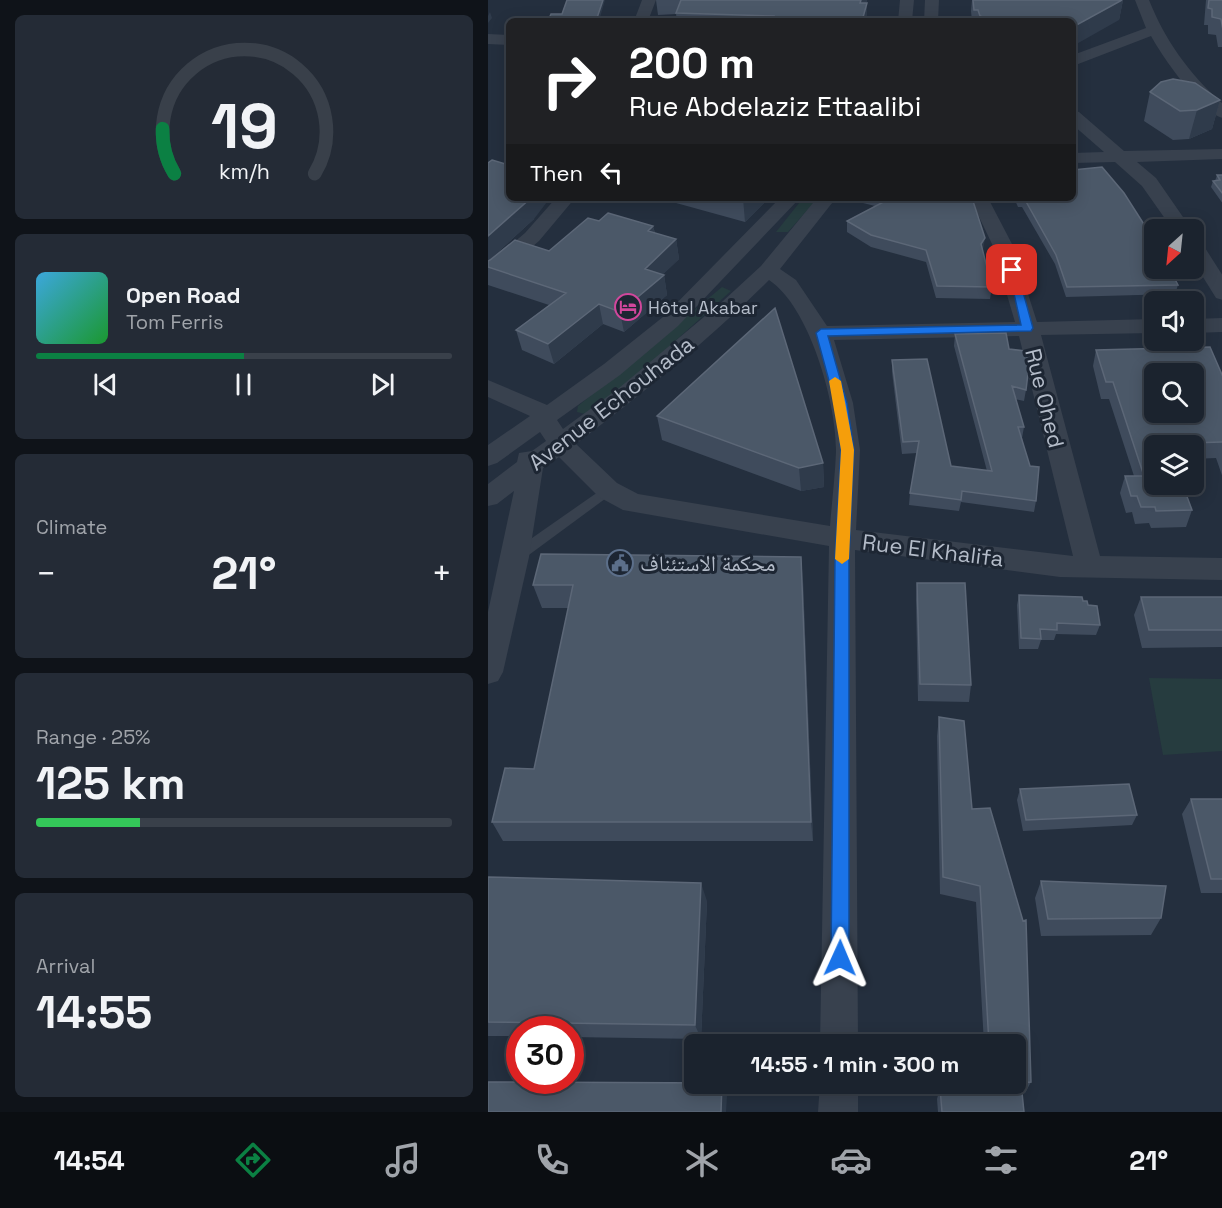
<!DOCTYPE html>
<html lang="en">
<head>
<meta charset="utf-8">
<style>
  :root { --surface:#1b232e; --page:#242b36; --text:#f1f3f6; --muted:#a0a4aa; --line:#39404a; --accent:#0b8043 }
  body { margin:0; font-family:"Space Grotesk","Noto Naskh Arabic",sans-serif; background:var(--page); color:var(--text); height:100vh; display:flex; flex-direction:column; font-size:22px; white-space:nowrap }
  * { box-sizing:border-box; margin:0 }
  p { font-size:20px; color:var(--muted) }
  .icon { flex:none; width:33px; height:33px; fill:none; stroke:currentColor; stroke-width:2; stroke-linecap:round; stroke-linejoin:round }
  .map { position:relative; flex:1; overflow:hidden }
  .details { display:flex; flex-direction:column; gap:15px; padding:15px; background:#0f1319; width:488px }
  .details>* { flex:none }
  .hud { position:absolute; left:18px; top:18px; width:570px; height:183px; border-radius:9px; box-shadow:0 3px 15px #0003,0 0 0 2px var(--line); background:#202124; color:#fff; overflow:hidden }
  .needle { width:39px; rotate:207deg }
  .fabs { position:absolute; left:656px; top:219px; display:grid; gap:12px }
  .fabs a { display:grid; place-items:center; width:60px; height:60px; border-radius:9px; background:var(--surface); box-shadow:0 3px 15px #0003,0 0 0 2px var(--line); font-size:30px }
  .speed { position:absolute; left:18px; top:1016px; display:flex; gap:12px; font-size:30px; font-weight:700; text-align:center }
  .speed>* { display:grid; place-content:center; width:78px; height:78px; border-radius:50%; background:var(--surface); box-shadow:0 3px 15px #0003,0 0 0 2px var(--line); line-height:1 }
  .speed .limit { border:9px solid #d22; background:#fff; color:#111 }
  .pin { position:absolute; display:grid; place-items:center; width:51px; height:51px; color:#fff; margin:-26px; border-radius:12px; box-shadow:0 3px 9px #0006 }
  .me { position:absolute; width:66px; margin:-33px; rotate:1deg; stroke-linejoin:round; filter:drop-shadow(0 0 4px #0008) }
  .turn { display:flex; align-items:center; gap:21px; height:126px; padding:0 24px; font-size:27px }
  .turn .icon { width:78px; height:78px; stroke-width:2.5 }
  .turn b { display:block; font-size:42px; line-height:51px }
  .then { display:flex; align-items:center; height:57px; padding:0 24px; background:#0003; gap:12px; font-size:22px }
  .big { font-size:45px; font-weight:800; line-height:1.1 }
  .details .tile { flex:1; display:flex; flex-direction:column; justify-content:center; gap:9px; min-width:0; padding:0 21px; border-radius:9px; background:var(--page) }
  .details .dial { align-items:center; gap:0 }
  .dial svg { height:156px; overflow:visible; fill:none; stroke:var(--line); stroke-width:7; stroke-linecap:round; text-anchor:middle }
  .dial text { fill:var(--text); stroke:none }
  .song { display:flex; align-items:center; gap:18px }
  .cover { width:72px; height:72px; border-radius:9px; background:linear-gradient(135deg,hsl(200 70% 55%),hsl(130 70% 35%)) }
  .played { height:6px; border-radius:3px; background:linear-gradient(90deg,var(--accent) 50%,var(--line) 50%) }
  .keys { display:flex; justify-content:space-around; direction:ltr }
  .heat { display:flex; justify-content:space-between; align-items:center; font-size:33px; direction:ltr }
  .charge { height:9px; border-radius:4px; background:linear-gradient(90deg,#34c759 25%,var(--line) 0) }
  .trip { position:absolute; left:196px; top:1034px; width:342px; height:60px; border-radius:9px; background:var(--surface); box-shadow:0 3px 15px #0003,0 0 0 2px var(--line); font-weight:800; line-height:60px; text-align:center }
  .menu { display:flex; height:96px; justify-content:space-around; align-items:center; background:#0b0e12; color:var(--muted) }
  .menu .icon { width:42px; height:42px }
  .menu .current { color:var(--accent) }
  .menu b { font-size:27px; color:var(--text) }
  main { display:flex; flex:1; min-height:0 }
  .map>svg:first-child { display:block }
  .green { fill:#263c3f }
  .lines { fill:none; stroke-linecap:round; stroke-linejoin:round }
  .service { fill:#38414e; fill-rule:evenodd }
  .minor { fill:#38414e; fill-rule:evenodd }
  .wall { fill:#3f4b5c }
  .shaded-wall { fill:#2f3b4b }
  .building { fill:#4b5868; stroke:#5c6777; stroke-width:1.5; fill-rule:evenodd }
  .route { fill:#1a73e8; stroke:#114b97; stroke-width:1.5 }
  .slow { fill:#f59e0b }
  .labels { text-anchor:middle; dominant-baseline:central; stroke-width:6; stroke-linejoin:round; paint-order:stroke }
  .far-poi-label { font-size:18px; fill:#b4bcc9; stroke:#1d2633; text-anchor:start }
  .street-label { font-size:22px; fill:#b4bcc9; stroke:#1d2633 }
  .poi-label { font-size:22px; fill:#b4bcc9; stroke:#1d2633; text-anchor:start }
</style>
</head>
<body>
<main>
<section class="details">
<div class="tile dial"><svg viewBox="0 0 100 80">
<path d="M14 69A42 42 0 1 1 86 69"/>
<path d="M14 69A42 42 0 0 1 8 46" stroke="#0b8043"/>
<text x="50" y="56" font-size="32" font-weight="700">19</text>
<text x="50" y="72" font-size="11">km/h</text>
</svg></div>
<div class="tile">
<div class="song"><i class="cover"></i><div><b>Open Road</b><p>Tom Ferris</p></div></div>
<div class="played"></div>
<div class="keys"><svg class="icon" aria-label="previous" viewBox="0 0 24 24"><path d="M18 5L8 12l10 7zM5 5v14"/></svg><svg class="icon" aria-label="pause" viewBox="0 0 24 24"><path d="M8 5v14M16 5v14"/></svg><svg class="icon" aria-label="next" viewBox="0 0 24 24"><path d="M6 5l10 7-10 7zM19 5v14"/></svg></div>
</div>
<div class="tile"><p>Climate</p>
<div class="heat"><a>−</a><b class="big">21°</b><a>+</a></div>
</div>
<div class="tile"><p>Range · 25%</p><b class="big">125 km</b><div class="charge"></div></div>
<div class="tile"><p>Arrival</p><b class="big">14:55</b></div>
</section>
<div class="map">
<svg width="735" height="1112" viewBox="0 0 735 1112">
  <rect width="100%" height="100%" fill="#242f3e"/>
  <path class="green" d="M315 198H330L300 232H288Z
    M234 287 243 291 137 386 97 414 89 412 90 406Z
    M661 678 734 679V751L675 755Z"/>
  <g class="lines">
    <path class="service" d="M120 485 125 487 126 490 125 493 34 560H24L22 556 24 552Z"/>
    <path class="minor" d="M154 0H168L160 21H146Z
      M412 0H426L424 21H410Z
      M437 0H451L450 21H436Z
      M647 0H661C677 40 701 74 735 104V118C713 113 674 56 663 36L585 66V55L658 28Z
      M0 34 21 35V45L0 44Z
      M585 111 591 112 636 151 735 149V159L649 162 668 178 704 230H685L654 186 627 162 585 163V153L616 152 585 125Z
      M68 198H87L51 241 7 278 0 280V264L37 233Z
      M292 198H312L190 326 132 375 69 420 75 429 131 388 235 301 273 266 329 198H348L292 269 308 280 339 326 527 322 504 244 482 198H500L524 244 549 322 666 319V333L553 335 612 556 735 558V580L572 577 367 550 370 1044H332L341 546 135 510 111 497 71 457 55 468 41 557 15 672 10 681 0 684V612L26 491 9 504 0 506V484L29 462 31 453 44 451 58 441 52 432 9 463 0 466V445L42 416 0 397V380L59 405 116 364 175 317ZM281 280C322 307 349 405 348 452 347 477 344 501 342 526L150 494 129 483 88 444C155 393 221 340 281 280ZM531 336 585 556 368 530 372 450 365 403 346 340Z
      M705 238 712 240 735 276V300L728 298 705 261Z
      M735 318V332L705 333V319Z
      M332 1083H370V1112H330Z"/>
  </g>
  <path class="wall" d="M168 0H379L378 3 379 19V21H189L188 14 170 15Z
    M484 0H635L631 20 585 21H484L483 11Z
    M718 0H735V47H730L728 35 720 34V25H716Z
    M662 92 732 100 724 129 701 139 685 140 656 121Z
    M0 163 46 219 0 261 61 251 111 221 165 226 167 233 188 239 191 259 174 275H176L179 295 136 332 115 324 66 364 34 350 28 330 61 305 0 285Z
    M729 175H735V204L723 187 725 181H727Z
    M170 198H281L257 222Z
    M371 198H484L495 250V251L504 287 502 299 448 298 438 262 383 247 359 232V221L387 206 371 202Z
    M526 198H585L690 285 687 294 578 297 567 264 534 207H530Z
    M467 334 521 349 538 390 536 401 527 399 536 427 534 438 548 501 546 512 473 502 471 511 421 505 422 493 429 453 414 454 404 372V360L463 466 499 471 466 346Z
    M608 350 735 377V478L728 458 705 459V446H666L684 486 704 510 698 527 663 528 661 523 647 524 644 512 638 513 632 493 637 476H646L621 399H613L605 366Z
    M169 416 335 463 336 487 313 491 174 440Z
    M315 580 325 841H15L4 822 46 769 80 608H54L45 585Z
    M429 583 483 685 481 702 430 701 428 600Z
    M531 595 595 601 600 605 612 625 608 635 568 634 566 640H553L550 649H531L529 605Z
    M653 597H735V647L654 648 646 615Z
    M451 717 484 809 543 1082 537 1093 534 1094 536 1112H450L449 1099 452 1088 498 1087V1083H528V1044H496L488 902 452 894 449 736Z
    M532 789 649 815 644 825 535 831 529 800Z
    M703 799H735V893H713L694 814Z
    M0 877 219 901 213 1039 82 1037V1029H32V1036H0Z
    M553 881 673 918 663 935 553 936 547 898Z"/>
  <path class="shaded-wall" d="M115 0H117L111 21H108Z
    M373 0H379L372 18V3Z
    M635 0 631 20 585 46V27Z
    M379 3V21H374Z
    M2 12 4 18 0 23V16Z
    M732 100 724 129 701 139 709 110Z
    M43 198H62L46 219 0 261V236Z
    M255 198H281L257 222Z
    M165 226 169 245 160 231Z
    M497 238 495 250 492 256 493 244Z
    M188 239 191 259 161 288 157 269Z
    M176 275 179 295 136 332 132 312Z
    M111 304 115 324 66 364 60 344Z
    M335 463 336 487 313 491 311 468Z
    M313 557 315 580 325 841 323 822Z
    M213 883 219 901 213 1039 207 1025Z
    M234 1083 239 1096 238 1112H233Z"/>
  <path class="building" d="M79 0H115L108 21H60L63 14H74Z
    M193 0H373L372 3H379L374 21 323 19V21H285L286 16 188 13Z
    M485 0H634L585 27V21H505L492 16 490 10H486Z
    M721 0H735V30L733 19 724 17V9L720 8Z
    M685 79 707 83 732 100 709 110 692 111 662 92 673 82Z
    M4 160 21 165V198H43L0 236V163Z
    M614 167 636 193 666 240V268H681L690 285 579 287 568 255 536 198H585V170Z
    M729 175H735V194L725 181 732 180Z
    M401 198H484L497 238 493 244 504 287 449 286 438 250 383 235 359 221 403 198Z
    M120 213 165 226 160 231 188 239 157 269 176 275 132 312 111 304 60 344 28 330 78 293 0 267V261L2 260 27 240 61 251 100 218 111 221Z
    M287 308 335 463 311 468 169 416Z
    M518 333 521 349 537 351 541 365 538 390 524 386 536 427H530L542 466 551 467 548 501 474 491 473 500 422 493 431 441 415 442 404 360 439 359 463 466 504 471 467 334Z
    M722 347 735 377V442L670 444V446H666V484H683L684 486H695L704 510 668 511 667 507H653L649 496H643L637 476H656L625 382H618L608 350ZM666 374H705V412H666Z
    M53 554 313 557 323 822H4L17 768 46 769 85 585H45Z
    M429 583H477L483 685 432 684Z
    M531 595 594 597 595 601H599L600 605 609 606 612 625 569 623V630L552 629 553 639 533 638Z
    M653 597H735V630H661Z
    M451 717 476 721 484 809 502 808 535 921 538 920 543 1082 533 1083 536 1112H454L452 1088 503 1087V1083H528V1044H501L492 886 455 877Z
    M641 784 649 815 538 820 532 789Z
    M703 799H735V879H723Z
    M0 877 213 883 207 1025 0 1022Z
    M553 881 678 886 673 918 560 919Z
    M0 1082 234 1083 233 1112H0Z"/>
  <path class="route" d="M520 267 529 270 545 328 543 331 340 336 359 403 366 450 361 557V958L359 964 352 967 346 964 343 958 347 557 353 450 347 403 328 333 333 329 533 325Z"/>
  <path class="slow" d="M347 377 353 381 366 450 361 559 354 564 347 559 353 450 341 381Z"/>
  <defs>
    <symbol id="hotel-ring" viewBox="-11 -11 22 22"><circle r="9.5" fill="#1d2633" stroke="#d1479c" stroke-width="1.5"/><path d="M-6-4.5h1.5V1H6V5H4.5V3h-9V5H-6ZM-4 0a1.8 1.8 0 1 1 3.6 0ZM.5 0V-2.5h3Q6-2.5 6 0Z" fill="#d1479c"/></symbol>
    <symbol id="civic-ring" viewBox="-11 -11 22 22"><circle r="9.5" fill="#1d2633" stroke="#5c6f8a" stroke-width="1.5"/><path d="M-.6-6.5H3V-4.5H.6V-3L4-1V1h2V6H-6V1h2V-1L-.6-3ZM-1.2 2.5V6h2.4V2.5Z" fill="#5c6f8a"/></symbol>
  </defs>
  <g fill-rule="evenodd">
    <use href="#hotel-ring" x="125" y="292" width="30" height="30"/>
    <use href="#civic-ring" x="117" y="548" width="30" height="30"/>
  </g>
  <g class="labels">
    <g class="far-poi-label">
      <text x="160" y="307">Hôtel Akabar</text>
    </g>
    <g class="street-label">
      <text transform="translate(557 398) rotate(76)">Rue Ohed</text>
      <text transform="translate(123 403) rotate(-38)">Avenue Echouhada</text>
      <text transform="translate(445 550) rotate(7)">Rue El Khalifa</text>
    </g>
    <g class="poi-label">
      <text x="152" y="563">محكمة الاستئناف</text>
    </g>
  </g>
</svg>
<div class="fabs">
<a><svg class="needle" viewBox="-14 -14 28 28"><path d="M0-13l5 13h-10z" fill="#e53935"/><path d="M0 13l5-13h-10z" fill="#a0a4aa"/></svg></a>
<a><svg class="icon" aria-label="sound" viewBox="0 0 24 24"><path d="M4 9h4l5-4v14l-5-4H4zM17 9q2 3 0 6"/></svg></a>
<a><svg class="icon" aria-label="search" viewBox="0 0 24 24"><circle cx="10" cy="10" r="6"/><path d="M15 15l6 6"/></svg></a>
<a><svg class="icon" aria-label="layers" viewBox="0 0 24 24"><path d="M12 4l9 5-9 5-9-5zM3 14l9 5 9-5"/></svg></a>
</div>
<div class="speed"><div class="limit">30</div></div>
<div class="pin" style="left:524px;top:270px;background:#d93025"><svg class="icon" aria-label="arrive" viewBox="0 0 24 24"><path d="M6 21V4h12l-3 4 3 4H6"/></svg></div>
<svg class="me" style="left:352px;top:958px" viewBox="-20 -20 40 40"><path d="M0-17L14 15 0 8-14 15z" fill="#1a73e8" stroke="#fff" stroke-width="4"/></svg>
<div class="trip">14:55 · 1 min · 300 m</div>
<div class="hud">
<div class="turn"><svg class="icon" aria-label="right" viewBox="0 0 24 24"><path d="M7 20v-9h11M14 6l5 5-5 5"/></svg><div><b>200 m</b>Rue Abdelaziz Ettaalibi</div></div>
<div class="then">Then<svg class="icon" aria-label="left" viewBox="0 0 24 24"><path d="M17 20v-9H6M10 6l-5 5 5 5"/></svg></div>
</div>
</div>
</main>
<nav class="menu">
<b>14:54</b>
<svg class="icon current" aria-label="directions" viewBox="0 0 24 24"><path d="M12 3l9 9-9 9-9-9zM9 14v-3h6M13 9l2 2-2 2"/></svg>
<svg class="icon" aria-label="music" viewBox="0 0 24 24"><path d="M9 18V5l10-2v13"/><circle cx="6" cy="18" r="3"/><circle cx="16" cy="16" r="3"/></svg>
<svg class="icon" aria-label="phone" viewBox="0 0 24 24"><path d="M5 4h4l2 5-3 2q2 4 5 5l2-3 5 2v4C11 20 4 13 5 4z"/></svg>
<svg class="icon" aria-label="climate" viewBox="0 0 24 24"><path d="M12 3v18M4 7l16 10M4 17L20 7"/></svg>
<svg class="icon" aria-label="car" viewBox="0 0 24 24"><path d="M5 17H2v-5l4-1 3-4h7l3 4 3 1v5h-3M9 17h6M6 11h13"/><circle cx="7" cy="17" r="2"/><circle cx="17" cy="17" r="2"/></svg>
<svg class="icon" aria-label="filters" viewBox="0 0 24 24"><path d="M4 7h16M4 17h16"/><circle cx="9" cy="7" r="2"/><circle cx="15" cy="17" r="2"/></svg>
<b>21°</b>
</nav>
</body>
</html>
